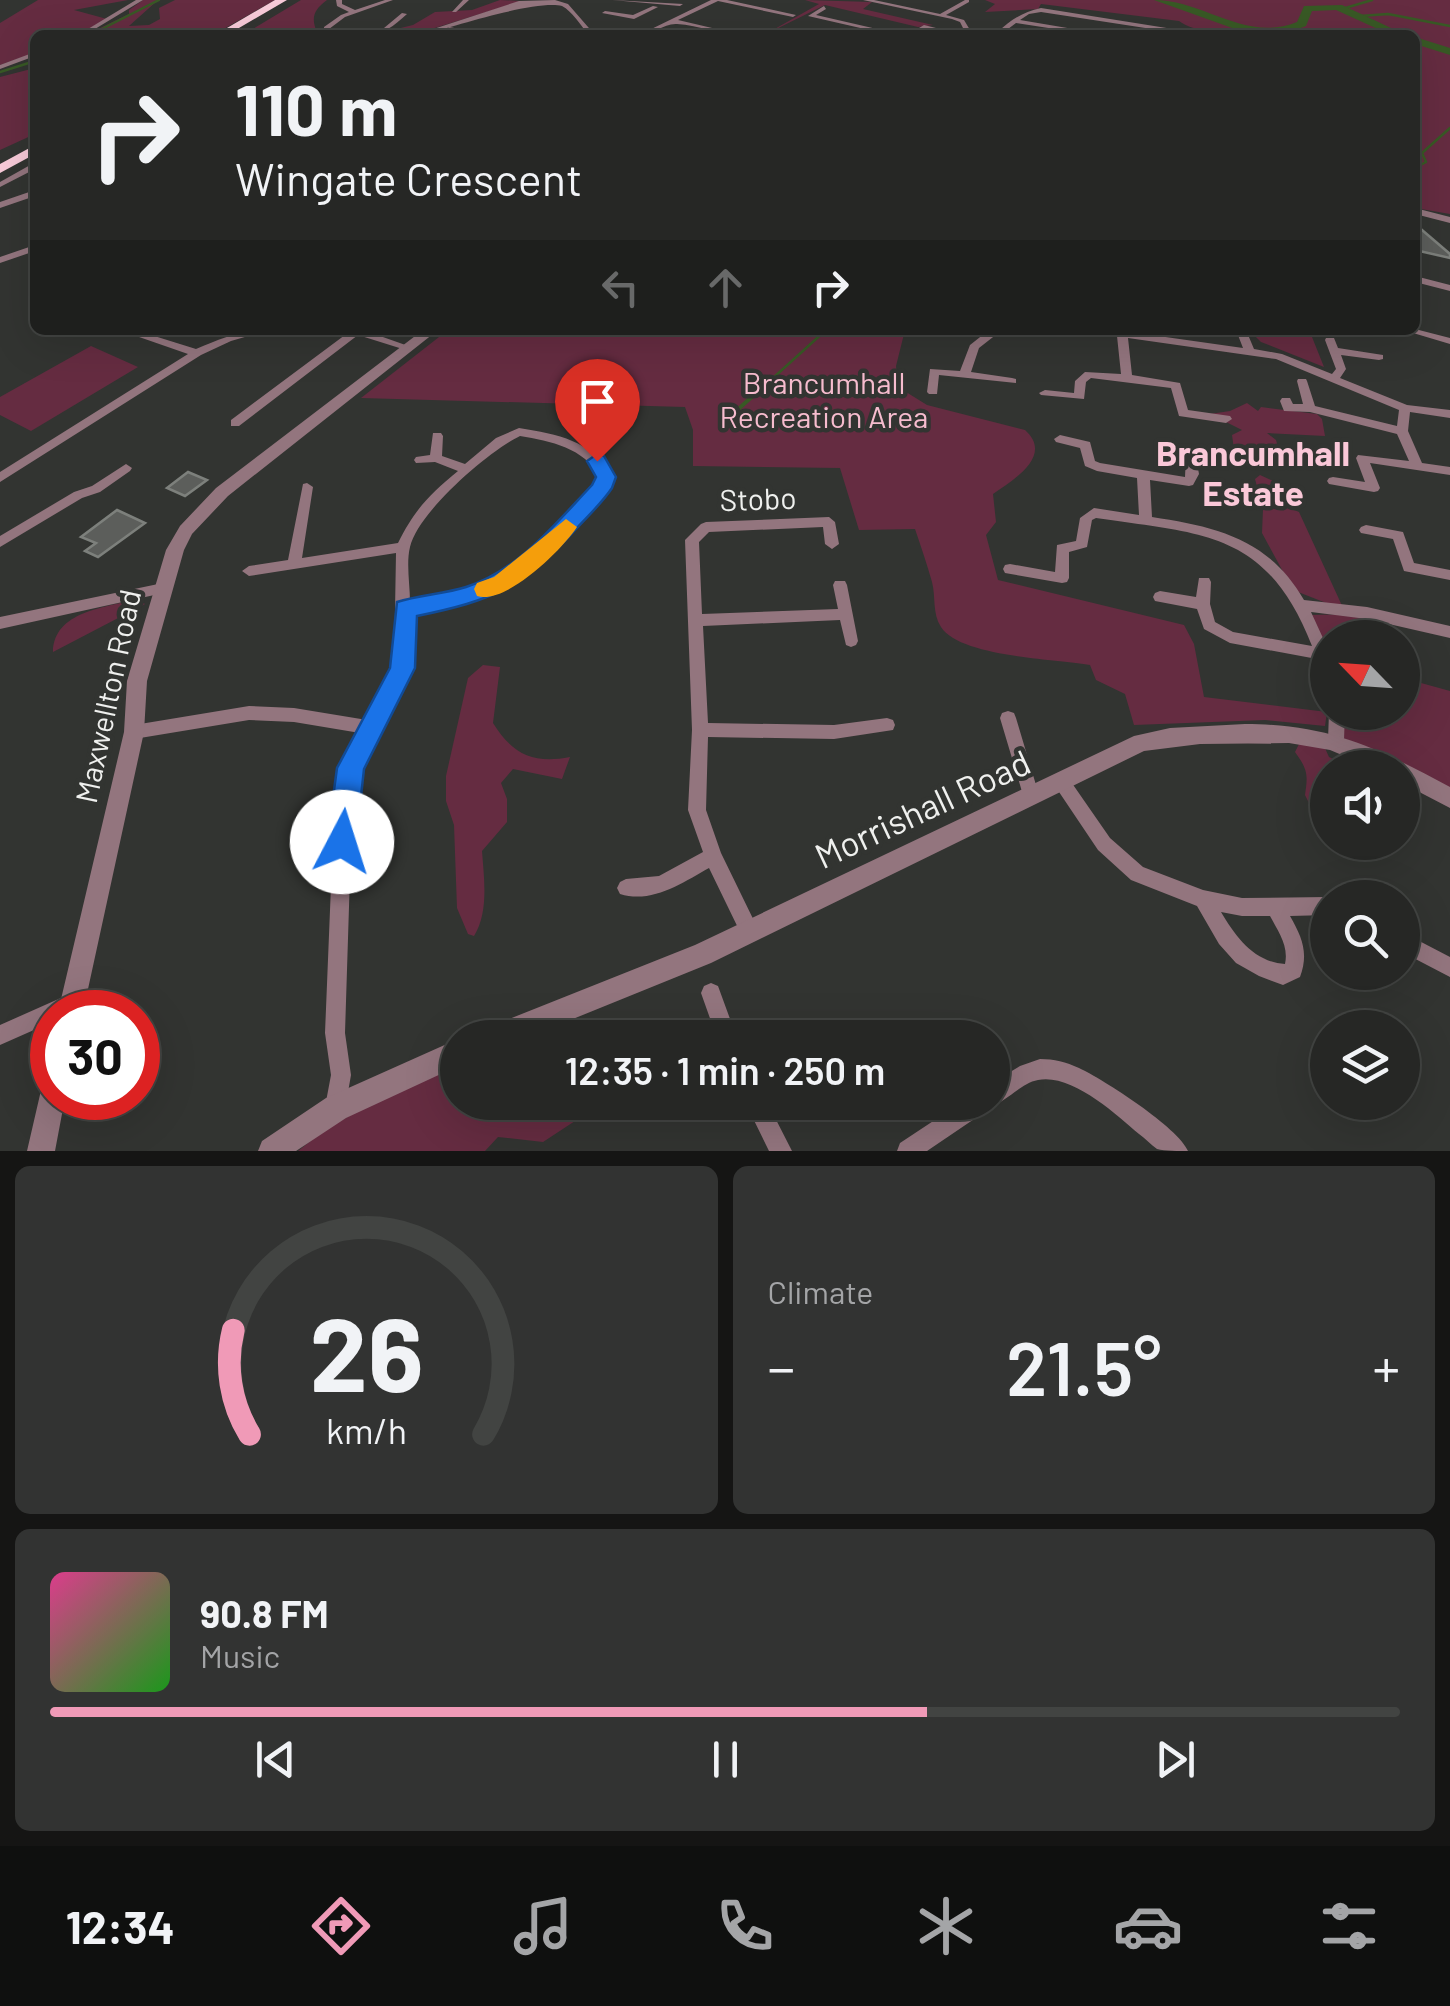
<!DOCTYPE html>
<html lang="en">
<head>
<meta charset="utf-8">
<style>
  :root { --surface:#262725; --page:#323332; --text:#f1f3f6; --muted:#a4a5a7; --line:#424442; --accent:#f09ab7 }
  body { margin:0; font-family:Barlow,sans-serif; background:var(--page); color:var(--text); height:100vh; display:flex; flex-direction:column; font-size:38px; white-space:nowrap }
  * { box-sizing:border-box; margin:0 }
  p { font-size:32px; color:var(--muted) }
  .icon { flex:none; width:55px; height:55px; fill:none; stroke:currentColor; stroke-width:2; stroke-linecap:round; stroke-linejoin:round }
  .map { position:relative; height:1151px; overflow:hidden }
  .side { display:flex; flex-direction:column; gap:15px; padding:15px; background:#151514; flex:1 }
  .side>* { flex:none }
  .top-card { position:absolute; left:30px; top:30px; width:1390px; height:305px; border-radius:15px; box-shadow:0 10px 40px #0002,0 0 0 2px var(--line); background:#262725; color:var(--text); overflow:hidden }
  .needle { width:65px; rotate:295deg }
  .tools { position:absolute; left:1310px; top:620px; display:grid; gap:20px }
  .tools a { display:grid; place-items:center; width:110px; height:110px; border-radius:50%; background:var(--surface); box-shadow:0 10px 40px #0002,0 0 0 2px var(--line); font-size:50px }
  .speed { position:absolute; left:30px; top:990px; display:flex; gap:20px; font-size:50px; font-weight:700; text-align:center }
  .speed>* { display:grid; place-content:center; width:130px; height:130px; border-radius:50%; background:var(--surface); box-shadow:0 10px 40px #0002,0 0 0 2px var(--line); line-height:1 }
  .speed .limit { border:15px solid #d22; background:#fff; color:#111 }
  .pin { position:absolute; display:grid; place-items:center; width:85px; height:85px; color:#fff; margin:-102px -42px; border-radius:50% 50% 50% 0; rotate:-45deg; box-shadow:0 0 10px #0007 }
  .pin .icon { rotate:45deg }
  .me { position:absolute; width:110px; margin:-55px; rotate:5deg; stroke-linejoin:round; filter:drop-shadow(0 0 8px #0008) }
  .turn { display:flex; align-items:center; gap:35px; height:210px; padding:0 40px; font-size:45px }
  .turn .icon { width:130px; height:130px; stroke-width:2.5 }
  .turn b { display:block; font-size:70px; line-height:85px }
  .lanes { display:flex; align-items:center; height:95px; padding:0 40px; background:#0003; justify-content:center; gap:50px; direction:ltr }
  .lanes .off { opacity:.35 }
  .big { font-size:75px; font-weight:600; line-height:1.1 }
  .side .widget { flex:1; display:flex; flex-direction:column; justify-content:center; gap:15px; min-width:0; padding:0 35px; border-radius:15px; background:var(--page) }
  .side .dial { align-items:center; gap:0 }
  .dial svg { height:260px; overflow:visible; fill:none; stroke:var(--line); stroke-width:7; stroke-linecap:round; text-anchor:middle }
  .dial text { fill:var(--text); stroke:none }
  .song { display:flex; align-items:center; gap:30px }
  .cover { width:120px; height:120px; border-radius:15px; background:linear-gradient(135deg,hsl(330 70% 55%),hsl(120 70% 35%)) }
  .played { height:10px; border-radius:5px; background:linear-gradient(90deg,var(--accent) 65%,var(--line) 65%) }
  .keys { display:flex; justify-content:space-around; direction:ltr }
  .heat { display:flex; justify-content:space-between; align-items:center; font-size:55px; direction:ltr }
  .side .tiles { flex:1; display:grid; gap:15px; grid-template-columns:1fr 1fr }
  .widget:last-child { grid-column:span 2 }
  .trip { position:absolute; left:440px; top:1020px; width:570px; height:100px; border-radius:50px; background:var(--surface); box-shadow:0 10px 40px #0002,0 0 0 2px var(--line); font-weight:600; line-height:100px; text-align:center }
  .tab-bar { display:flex; height:160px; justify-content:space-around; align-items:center; background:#0f100f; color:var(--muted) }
  .tab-bar .icon { width:70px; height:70px }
  .tab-bar .current { color:var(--accent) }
  .tab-bar b { font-size:45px; color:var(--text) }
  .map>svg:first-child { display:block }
  .green { fill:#652c41 }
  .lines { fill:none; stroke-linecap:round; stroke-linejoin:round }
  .stream-far1 { stroke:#385925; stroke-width:2.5 }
  .stream { stroke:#385925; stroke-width:4 }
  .river { fill:#385925; fill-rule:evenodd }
  .building { fill:#5c5e5b; stroke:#7d807c; stroke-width:2.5 }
  .minor { fill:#93757e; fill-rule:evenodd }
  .tertiary { fill:#93757e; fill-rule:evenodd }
  .trunk { fill:#f7cad8; fill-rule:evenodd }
  .route { fill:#1a73e8; stroke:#114b97; stroke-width:2.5 }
  .slow { fill:#f59e0b }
  .labels { text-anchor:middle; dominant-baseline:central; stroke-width:9; stroke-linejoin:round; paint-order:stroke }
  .park-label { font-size:30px; fill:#f6bcce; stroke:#323431 }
  .street-label { font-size:30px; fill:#eff0ee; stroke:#323431 }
  .quarter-label { font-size:35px; font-weight:bold; fill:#fac8d8; stroke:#323431 }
  .near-street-label { font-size:35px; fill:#eff0ee; stroke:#323431 }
</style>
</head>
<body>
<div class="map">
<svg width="1450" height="1151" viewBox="0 0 1450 1151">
  <rect width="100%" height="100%" fill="#323431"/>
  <path class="green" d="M38 0H128L74 10 107 19 77 35H35V53L0 65V23Z
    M143 0H158L129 26 149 25 160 19 159 8 175 0H275L213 35H86L129 14V10Z
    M301 0H327C312 11 311 19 318 35H243Z
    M500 0 522 1 412 35H372L413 25 435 12 472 10Z
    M805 0 872 2 863 9 933 25 918 27 825 5 764 35 819 4Z
    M985 0H1450V214L1415 208V131L1422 124 1415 119V35C1363 35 1214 47 1179 21L1041 4 1038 9 985 12 995 4Z
    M35 68V134L0 150V77Z
    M448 330H905L896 366 898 387 927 405 1025 430C1054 456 1013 480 993 494L996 522 986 535 998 580 1184 625 1194 644 1204 697 1327 712 1325 726 1265 720 1134 725 1125 694 1096 680 1090 665C1056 659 960 657 941 627 932 613 936 597 932 582 927 564 921 547 915 529L859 530 840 468 693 466V430L685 407 361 398Z
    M1249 330 1316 331 1318 336 1312 337 1324 367 1261 342Z
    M91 346 138 367 31 431 0 415V397Z
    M1247 403 1258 411 1261 407 1317 414 1322 419 1325 436 1267 433 1276 440 1281 458 1275 469 1234 449 1232 435 1242 430 1210 414 1230 411Z
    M1260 475 1293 490 1282 505 1299 512 1344 610 1293 590 1262 533 1263 509 1255 479Z
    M136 599 145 604 53 652C54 611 105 608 136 599Z
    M1364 614 1365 624 1352 637 1328 638 1327 670 1306 615Z
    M483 665 500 667 493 723C513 755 534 764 570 757L562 779 513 769 501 783 507 799V822L482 851C484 878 489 912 474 936L468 934 457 908 454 825 446 801V776L468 678Z
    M1403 678 1450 691V798L1402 768 1339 738 1337 713 1402 712Z
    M1300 742 1324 746 1329 757 1350 767 1328 768 1327 816 1311 807 1305 795C1308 775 1308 770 1295 752Z
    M457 1054 458 1102 579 1103 575 1121 543 1142 498 1137 485 1151H298L323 1131Z"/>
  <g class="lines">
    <path class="stream-far1" d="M1342 9 1372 0
      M1360 16 1388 14 1450 26
      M90 35 159 0
      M0 72 35 61
      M1415 168 1426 162 1422 153 1450 128
      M762 388 826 330"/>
    <path class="stream" d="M724 422 765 385"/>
    <path class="river" d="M1154 0C1204 0 1246 43 1297 22L1304 6 1342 5 1406 35H1391L1336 10 1312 11 1306 26 1285 34H1249Z
      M1415 37 1450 48V55L1415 44Z"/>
  </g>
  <path class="building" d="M1415 224 1450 254V258L1415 250Z
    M188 472 207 480 185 496 167 488Z
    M117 510 145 523 98 557 85 551 96 543 81 537Z"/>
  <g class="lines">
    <path class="minor" d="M136 0H143L85 35H78Z
      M336 0H342V4L355 10 385 0H393L345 17 329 29 330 35H324V27L341 15 349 12 337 6Z
      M463 0H469L456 12H452Z
      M555 0 568 4 595 35H589C581 26 572 11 562 6 536 0 453 26 424 35H415L519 1Z
      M612 0 683 4 680 6Z
      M711 0H727L796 15 793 17 718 1 678 20 742 35C720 35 699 25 677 24 664 23 653 35 639 35Z
      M863 0H874L940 14 965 0H969V2L946 15 964 20 970 30 998 32C1010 20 1023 12 1041 8L1198 33 1195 35 1178 33 1041 12 1029 14 1020 20 1097 33 1094 35 1016 23 1004 32 1039 35 942 33 933 35 936 32 925 29 916 34 914 31 924 25 940 29 964 30 960 22 952 19Z
      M653 6 658 7 634 19 602 13 605 11 633 15Z
      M824 6 826 9 816 15 903 35H891L808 16Z
      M402 13 407 14C394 26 383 35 364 35L384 28Z
      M449 27 471 31 467 35H460L463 32 447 30Z
      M520 30 523 32 520 35H514Z
      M35 52V56L0 69V65Z
      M32 164H35V169L0 187V182Z
      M35 190V196L0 208V202Z
      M35 245V251L0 263V257Z
      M1415 276 1450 285V291L1415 282Z
      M1415 329 1450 338V344L1403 330Z
      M119 330H135L196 349C221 338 242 330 269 330L231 341 201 355 0 482V472L188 354Z
      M348 330H363L414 348 409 351 358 335 239 426H231V420L349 332Z
      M989 330H1002L979 348 971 372 1012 378 1016 379V383L939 375 937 394H929L927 392 930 369 960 371 970 345Z
      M1089 330H1116L1243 348 1236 330H1246L1254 349 1282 354 1332 374 1336 369 1325 340 1326 338H1334L1338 348 1383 355V359L1379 360 1341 355 1346 369 1340 378 1407 405 1450 410V418L1410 412 1408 431 1422 463 1450 467V475L1370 463 1380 488 1378 491 1374 492 1329 484 1327 481 1329 478 1333 477 1365 482 1356 458 1358 455 1409 461 1397 434 1310 412 1284 411 1280 401 1282 398H1290L1293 404H1303L1297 381 1298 379H1306L1307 381 1315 406 1397 426 1399 410 1276 359 1128 338 1132 375 1180 383 1188 410 1230 416 1232 419 1226 423 1179 416 1171 388 1091 378 1086 382 1084 399 1041 395 1039 393 1045 390 1074 393 1075 381 1085 372 1121 374 1117 336 1094 333Z
      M1194 330H1223L1224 332C1217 337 1200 335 1194 330Z
      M519 428C559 435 590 439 612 477 605 496 589 511 576 526 550 554 521 583 485 596 460 605 435 609 410 614V668L358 769 352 812 345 1033 351 1075 344 1115 336 1118 328 1115 325 1107 331 1075 325 1033 334 812 342 768 360 733 294 722 249 720 134 739 128 737 126 732 128 727 134 725 249 706 294 708 367 720 394 668 396 553 249 576 242 571 249 566 288 560 303 484 307 483 313 487 302 558 398 543C415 509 429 495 458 471L435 462 416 463 414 460 416 457 430 455 433 433H441L443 436 442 456 465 464 496 438ZM520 436C551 441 584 448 600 477L596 486C563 524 527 569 478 587 457 596 432 598 410 602 410 585 406 563 410 547 418 512 489 451 520 436Z
      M1060 435 1090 442 1095 461 1100 463 1185 477 1186 455 1223 459 1225 462 1223 465 1197 463 1199 474 1193 485 1189 486 1150 480 1152 517C1217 527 1269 539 1304 600L1367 607 1450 626V638L1367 619 1311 612 1328 649V675L1323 673 1317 659 1230 643 1204 629 1197 609 1155 601 1153 597 1155 593 1160 591 1196 597 1199 578H1209L1211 582 1210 604 1215 622 1233 632 1312 646C1267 531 1204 534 1096 518L1092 520 1087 547 1069 552V578L1067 582 1062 583 1005 573 1003 569 1005 565 1010 564 1055 572 1057 545 1076 541 1080 518 1094 508 1139 515 1137 478 1097 471 1085 466 1080 448 1056 442 1054 439Z
      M126 464 132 468 130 471 100 492 82 498 0 547V536L74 492 92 486Z
      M829 517 835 522 839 544 832 549 825 544 823 527 709 532 699 542 702 614 838 609 833 585 835 581H845L847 585 858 641 856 645 851 647 846 645 840 620 703 626 708 723 834 725 887 718 893 720 895 725 893 730 834 739 708 737 706 810 721 853 758 929 756 936 749 938 742 936 709 868C682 883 652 904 620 894L617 888 620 882 626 879 659 876 703 852 688 810 692 730 685 540 701 524 706 522Z
      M1366 525 1403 532 1414 563 1450 570V580L1404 571 1393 539 1361 533 1359 530 1361 527Z
      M163 583 168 584 170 588 168 592 0 629V617Z
      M1008 711 1014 713 1016 718 1039 795 1037 801 1031 803 1025 801 1023 795 1000 718 1002 713Z
      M1329 712H1345L1344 740 1342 745 1336 747 1330 745 1328 740Z
      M1061 773 1067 776 1110 838 1143 867 1203 890 1242 898 1328 897 1330 898H1328V915L1290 916C1302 937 1309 953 1300 977L1283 985 1259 976 1236 963 1219 944 1197 906 1131 880 1098 850 1055 786 1053 781 1055 776ZM1221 912 1242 916H1270C1278 931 1289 946 1285 964 1254 962 1236 937 1221 912Z
      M1402 932 1450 957V977L1402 952Z
      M711 983 718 986 737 1038H717L701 993 704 986Z
      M72 993 79 996 82 1003 79 1010 73 1012H52V1022L0 1045V1025Z
      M1040 1059C1054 1059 1066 1062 1079 1068 1103 1079 1179 1128 1188 1151 1179 1151 1165 1151 1157 1149 1151 1145 1145 1138 1139 1134 1116 1114 1071 1073 1038 1080 1021 1083 1008 1101 991 1106L989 1109 927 1151H897L900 1143 962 1102H992V1083L1020 1066Z
      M745 1102H767L792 1151H769Z"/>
    <path class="tertiary" d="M1415 208 1450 217V223L1415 214Z
      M423 330H438L228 496 192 534 184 550 147 681 144 732 83 1012H58L124 732 127 681 166 550 180 526 216 488Z
      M1245 724C1330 724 1377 748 1450 787V808L1402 783V768H1373L1330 750 1289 743 1200 744 1144 751 711 963 526 1038H480L484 1029 695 945 1134 736 1170 728Z
      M458 1039V1066L346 1118 296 1151H258L262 1141 326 1098Z
      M52 1083V1098H65L55 1151H27L42 1086Z"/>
    <path class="trunk" d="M275 0H287L227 35H215Z
      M35 145V154L0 173V164Z"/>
  </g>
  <path class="route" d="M597 454 604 456 616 477 612 488C602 503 588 516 576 529 522 588 494 600 417 616L415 668 364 769 356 842 352 852 342 856 332 852 327 842 337 768 390 668 397 602C419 595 444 594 466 587 519 570 555 524 592 485L596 477 587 461Z"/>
  <path class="slow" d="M566 519 577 527C562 550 506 605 477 596L474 589 477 583 494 577Z"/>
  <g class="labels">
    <g class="park-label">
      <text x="824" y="382">Brancumhall<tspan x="824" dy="34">Recreation Area</tspan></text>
    </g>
    <g class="street-label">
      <text transform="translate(758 498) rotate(-2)">Stobo</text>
      <text transform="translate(107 696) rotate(-78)">Maxwellton Road</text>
    </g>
    <g class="quarter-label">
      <text x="1253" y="452">Brancumhall<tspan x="1253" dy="40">Estate</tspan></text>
    </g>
    <g class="near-street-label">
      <text transform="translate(922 808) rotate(-25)">Morrishall Road</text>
    </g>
  </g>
</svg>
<div class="tools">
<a><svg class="needle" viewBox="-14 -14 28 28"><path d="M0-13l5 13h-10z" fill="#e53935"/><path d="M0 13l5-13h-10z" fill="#a4a5a7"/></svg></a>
<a><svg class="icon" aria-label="sound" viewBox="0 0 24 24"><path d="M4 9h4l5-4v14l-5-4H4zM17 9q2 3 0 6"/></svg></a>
<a><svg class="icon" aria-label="search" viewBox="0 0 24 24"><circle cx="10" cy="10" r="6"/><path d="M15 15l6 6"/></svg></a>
<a><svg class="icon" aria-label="layers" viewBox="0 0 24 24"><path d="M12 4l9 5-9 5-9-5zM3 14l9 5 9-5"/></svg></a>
</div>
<div class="speed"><div class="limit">30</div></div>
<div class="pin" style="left:597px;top:461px;background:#d93025"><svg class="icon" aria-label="arrive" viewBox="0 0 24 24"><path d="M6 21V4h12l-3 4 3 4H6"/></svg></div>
<svg class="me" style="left:342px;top:842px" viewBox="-20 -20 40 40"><circle r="19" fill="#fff"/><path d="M0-13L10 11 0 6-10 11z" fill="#1a73e8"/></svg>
<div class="trip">12:35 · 1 min · 250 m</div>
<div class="top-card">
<div class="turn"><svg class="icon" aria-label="right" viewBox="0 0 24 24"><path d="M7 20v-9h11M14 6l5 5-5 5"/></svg><div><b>110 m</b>Wingate Crescent</div></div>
<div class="lanes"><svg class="icon off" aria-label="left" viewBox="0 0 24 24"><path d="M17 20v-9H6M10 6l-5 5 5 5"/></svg><svg class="icon off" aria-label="ahead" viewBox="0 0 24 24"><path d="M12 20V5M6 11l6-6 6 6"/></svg><svg class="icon" aria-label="right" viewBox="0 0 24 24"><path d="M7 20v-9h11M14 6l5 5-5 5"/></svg></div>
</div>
</div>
<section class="side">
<div class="tiles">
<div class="widget dial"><svg viewBox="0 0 100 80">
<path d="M14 69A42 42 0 1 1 86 69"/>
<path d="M14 69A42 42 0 0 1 9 37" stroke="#f09ab7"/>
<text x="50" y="56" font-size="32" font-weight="700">26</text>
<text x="50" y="72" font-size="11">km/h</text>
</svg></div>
<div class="widget"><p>Climate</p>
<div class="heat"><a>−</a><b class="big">21.5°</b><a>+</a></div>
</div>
<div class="widget">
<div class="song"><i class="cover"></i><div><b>90.8 FM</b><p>Music</p></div></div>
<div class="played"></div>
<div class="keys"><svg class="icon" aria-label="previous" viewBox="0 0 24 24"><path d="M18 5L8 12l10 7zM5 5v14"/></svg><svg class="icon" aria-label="pause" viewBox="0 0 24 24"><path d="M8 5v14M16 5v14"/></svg><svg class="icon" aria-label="next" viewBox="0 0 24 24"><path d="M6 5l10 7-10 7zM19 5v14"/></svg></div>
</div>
</div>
</section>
<nav class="tab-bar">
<b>12:34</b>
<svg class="icon current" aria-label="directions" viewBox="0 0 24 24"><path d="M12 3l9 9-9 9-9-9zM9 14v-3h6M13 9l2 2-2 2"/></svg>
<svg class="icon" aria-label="music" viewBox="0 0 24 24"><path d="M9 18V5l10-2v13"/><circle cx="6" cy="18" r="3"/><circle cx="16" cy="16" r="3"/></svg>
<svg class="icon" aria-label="phone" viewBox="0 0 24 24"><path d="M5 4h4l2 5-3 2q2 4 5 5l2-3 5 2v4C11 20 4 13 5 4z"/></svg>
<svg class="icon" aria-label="climate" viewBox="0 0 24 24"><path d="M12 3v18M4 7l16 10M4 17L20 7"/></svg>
<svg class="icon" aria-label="car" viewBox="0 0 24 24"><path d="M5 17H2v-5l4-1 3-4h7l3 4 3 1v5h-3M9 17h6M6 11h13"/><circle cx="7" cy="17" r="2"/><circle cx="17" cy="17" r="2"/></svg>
<svg class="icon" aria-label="filters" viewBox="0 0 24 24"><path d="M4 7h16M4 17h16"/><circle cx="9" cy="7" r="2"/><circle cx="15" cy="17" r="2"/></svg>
</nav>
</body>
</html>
